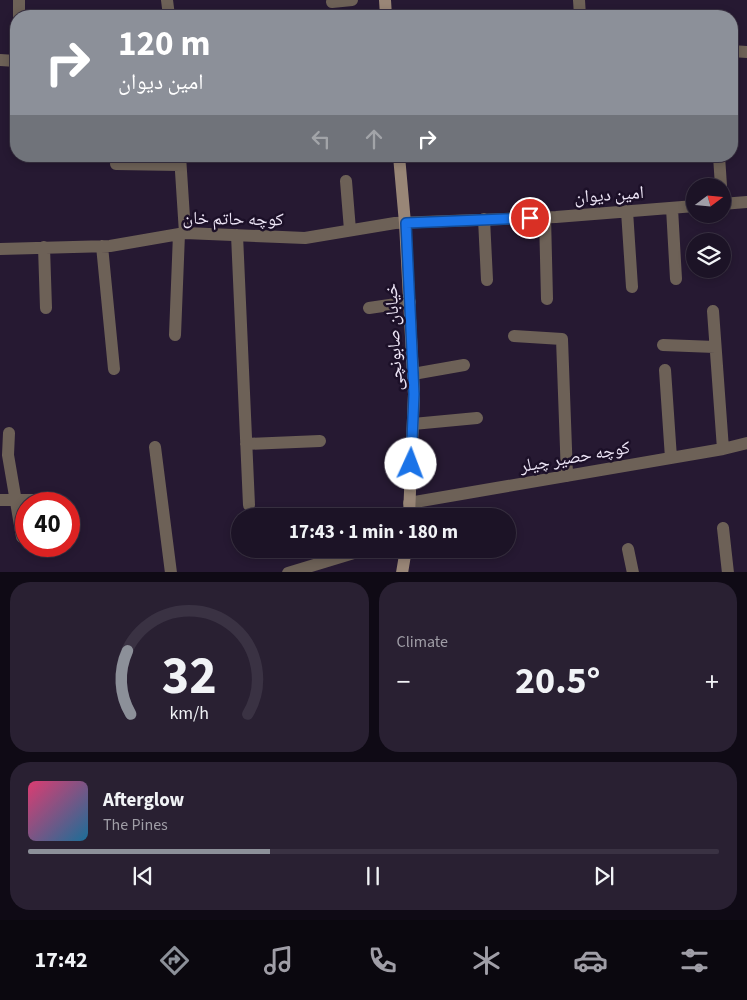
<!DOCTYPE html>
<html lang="en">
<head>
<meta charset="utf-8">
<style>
  :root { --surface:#1c1326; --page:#292032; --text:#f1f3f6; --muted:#a09ea7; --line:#3a3243; --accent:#8c9099 }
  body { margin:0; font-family:"Source Sans 3","Noto Naskh Arabic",sans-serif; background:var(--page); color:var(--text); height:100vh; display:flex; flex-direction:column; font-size:19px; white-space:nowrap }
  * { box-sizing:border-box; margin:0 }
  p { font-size:16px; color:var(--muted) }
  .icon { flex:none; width:28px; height:28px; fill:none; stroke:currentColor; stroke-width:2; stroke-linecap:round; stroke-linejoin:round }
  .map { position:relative; height:572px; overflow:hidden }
  .panel { display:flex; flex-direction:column; gap:10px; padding:10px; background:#0f0a15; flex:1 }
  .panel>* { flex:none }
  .top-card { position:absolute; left:10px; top:10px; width:728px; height:152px; border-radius:20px; box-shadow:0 2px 8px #0003,0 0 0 1px var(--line); background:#8c9099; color:#fff; overflow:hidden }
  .needle { width:32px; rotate:74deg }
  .buttons { position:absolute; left:686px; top:178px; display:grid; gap:10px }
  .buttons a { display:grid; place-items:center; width:45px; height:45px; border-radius:50%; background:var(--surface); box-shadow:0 2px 8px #0003,0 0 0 1px var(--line); font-size:25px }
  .speed { position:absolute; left:15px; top:492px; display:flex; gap:10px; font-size:25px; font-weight:700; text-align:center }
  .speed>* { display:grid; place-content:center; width:65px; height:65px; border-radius:50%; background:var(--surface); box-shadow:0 2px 8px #0003,0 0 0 1px var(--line); line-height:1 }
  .speed .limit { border:8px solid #d22; background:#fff; color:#111 }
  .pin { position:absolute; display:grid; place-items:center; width:42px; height:42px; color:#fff; margin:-21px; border:2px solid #fff; border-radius:50%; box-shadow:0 1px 5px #0007 }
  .me { position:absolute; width:55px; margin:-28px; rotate:2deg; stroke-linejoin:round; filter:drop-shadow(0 0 4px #0008) }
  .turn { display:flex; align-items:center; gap:18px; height:105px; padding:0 25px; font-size:22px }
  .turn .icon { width:65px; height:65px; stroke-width:2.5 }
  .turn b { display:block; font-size:35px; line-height:42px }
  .lanes { display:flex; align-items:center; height:48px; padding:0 25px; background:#0003; justify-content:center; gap:25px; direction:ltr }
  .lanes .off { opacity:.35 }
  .big { font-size:38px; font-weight:700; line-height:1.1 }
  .panel .tile { flex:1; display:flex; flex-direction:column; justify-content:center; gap:8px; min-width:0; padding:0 18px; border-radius:20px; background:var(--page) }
  .panel .dial { align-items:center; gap:0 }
  .dial svg { height:130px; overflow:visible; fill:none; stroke:var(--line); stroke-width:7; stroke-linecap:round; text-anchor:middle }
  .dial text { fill:var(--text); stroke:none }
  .song { display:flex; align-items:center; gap:15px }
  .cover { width:60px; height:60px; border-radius:8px; background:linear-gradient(135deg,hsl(340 70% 55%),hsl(200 70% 35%)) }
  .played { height:5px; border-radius:2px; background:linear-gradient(90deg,var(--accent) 35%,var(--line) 35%) }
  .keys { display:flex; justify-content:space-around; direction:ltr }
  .heat { display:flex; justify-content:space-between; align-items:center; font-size:28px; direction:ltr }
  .panel .tiles { flex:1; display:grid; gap:10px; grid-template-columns:1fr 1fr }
  .tile:last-child { grid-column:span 2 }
  .trip { position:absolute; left:231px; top:508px; width:285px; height:50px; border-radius:25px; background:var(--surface); box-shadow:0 2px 8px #0003,0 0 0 1px var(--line); font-weight:700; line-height:50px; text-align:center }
  .tabs { display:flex; height:80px; justify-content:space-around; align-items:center; background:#0b080f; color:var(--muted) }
  .tabs .icon { width:35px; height:35px }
  .tabs .on { color:var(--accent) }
  .tabs b { font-size:22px; color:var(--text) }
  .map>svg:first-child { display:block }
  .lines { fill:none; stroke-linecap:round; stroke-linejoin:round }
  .street { stroke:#6d6157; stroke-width:12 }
  .secondary { stroke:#998677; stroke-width:12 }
  .route-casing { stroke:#114b97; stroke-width:12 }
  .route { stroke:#1a73e8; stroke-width:9 }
  .labels { text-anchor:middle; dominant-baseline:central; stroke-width:5; stroke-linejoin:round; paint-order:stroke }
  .street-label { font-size:18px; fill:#eee6f7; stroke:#1c1028 }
</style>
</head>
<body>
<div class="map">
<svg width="747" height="573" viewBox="0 0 747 573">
  <rect width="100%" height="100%" fill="#261932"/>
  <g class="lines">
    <path class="street" d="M19 0V16
      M167 0 169 16
      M579 0 580 16
      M332 2 352 0
      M731 51 747 52
      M0 60 16 61
      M180 156 185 233
      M719 156 721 186
      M116 164 180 165
      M346 181 350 230
      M722 204 747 202
      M672 208 676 279
      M627 211 632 287
      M545 217 547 299
      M484 219 487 280
      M237 235 249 505
      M102 246 114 369
      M44 247 46 308
      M0 249 110 246 185 233 305 238 395 223 556 217 695 206
      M369 308 410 302
      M713 311 723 449
      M175 335 179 234
      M514 336 562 339 567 476
      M663 345 715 347
      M665 370 671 458
      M413 374 464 365
      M413 424 477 418
      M9 433 8 455 22 537
      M246 444 320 441
      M155 447 171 573
      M0 500H41
      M409 503 723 449 747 443
      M723 528 728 573
      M628 549 633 573
      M288 573 367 549"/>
    <path class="secondary" d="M385 0 386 16
      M399 156 405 223 414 394 409 516
      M402 573 406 549"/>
  </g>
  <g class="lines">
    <defs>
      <path id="route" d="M411 464 414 394 406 223 530 218"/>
    </defs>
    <use href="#route" class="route-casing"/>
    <use href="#route" class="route"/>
  </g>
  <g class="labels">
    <g class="street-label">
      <text transform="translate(609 195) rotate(-4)">امین دیوان</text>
      <text transform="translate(233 219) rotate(1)">کوچه حاتم خان</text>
      <text transform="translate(394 337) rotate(-93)">خیابان صابونچی</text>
      <text transform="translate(575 457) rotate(-10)">کوچه حصیر چیلر</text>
    </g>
  </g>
</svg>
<div class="buttons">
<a><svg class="needle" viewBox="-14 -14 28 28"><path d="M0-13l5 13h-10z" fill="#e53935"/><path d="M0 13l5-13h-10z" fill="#a09ea7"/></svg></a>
<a><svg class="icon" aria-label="layers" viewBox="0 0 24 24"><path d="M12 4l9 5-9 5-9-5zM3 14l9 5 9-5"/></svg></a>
</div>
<div class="speed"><div class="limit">40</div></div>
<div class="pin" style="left:530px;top:218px;background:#d93025"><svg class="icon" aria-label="arrive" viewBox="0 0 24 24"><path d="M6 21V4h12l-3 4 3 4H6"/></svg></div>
<svg class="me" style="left:411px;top:464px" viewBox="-20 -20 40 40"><circle r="19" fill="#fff"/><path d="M0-13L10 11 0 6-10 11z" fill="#1a73e8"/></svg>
<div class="trip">17:43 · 1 min · 180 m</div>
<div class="top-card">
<div class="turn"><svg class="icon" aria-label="right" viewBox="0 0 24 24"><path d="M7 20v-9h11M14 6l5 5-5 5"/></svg><div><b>120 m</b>امین دیوان</div></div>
<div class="lanes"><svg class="icon off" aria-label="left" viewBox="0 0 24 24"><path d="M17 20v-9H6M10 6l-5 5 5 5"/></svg><svg class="icon off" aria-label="ahead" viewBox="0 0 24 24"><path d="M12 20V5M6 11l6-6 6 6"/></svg><svg class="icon" aria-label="right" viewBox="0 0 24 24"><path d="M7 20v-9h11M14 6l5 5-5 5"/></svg></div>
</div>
</div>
<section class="panel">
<div class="tiles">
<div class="tile dial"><svg viewBox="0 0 100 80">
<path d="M14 69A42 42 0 1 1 86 69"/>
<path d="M14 69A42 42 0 0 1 12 30" stroke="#8c9099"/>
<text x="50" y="56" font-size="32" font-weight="700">32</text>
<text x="50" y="72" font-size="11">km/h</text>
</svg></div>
<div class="tile"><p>Climate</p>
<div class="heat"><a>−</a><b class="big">20.5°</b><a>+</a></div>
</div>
<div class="tile">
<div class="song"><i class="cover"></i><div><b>Afterglow</b><p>The Pines</p></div></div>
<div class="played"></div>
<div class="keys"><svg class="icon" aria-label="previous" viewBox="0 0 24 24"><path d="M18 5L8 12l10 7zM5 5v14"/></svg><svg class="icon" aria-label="pause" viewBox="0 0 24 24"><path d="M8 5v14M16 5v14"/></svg><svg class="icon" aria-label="next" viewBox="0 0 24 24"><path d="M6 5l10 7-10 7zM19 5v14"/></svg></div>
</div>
</div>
</section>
<nav class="tabs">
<b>17:42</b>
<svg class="icon on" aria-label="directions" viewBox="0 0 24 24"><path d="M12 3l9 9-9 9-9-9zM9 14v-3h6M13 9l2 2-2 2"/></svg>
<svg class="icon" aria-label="music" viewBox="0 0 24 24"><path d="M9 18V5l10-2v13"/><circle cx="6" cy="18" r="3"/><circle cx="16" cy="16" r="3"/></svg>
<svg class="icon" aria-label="phone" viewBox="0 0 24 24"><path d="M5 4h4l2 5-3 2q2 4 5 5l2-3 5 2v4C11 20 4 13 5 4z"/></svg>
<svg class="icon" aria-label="climate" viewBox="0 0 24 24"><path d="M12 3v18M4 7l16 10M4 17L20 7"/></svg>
<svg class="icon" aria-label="car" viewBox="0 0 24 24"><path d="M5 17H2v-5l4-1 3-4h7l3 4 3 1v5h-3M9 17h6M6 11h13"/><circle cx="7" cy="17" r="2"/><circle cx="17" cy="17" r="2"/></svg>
<svg class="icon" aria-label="filters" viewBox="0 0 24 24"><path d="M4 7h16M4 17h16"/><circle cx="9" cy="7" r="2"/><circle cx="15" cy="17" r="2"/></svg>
</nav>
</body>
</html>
